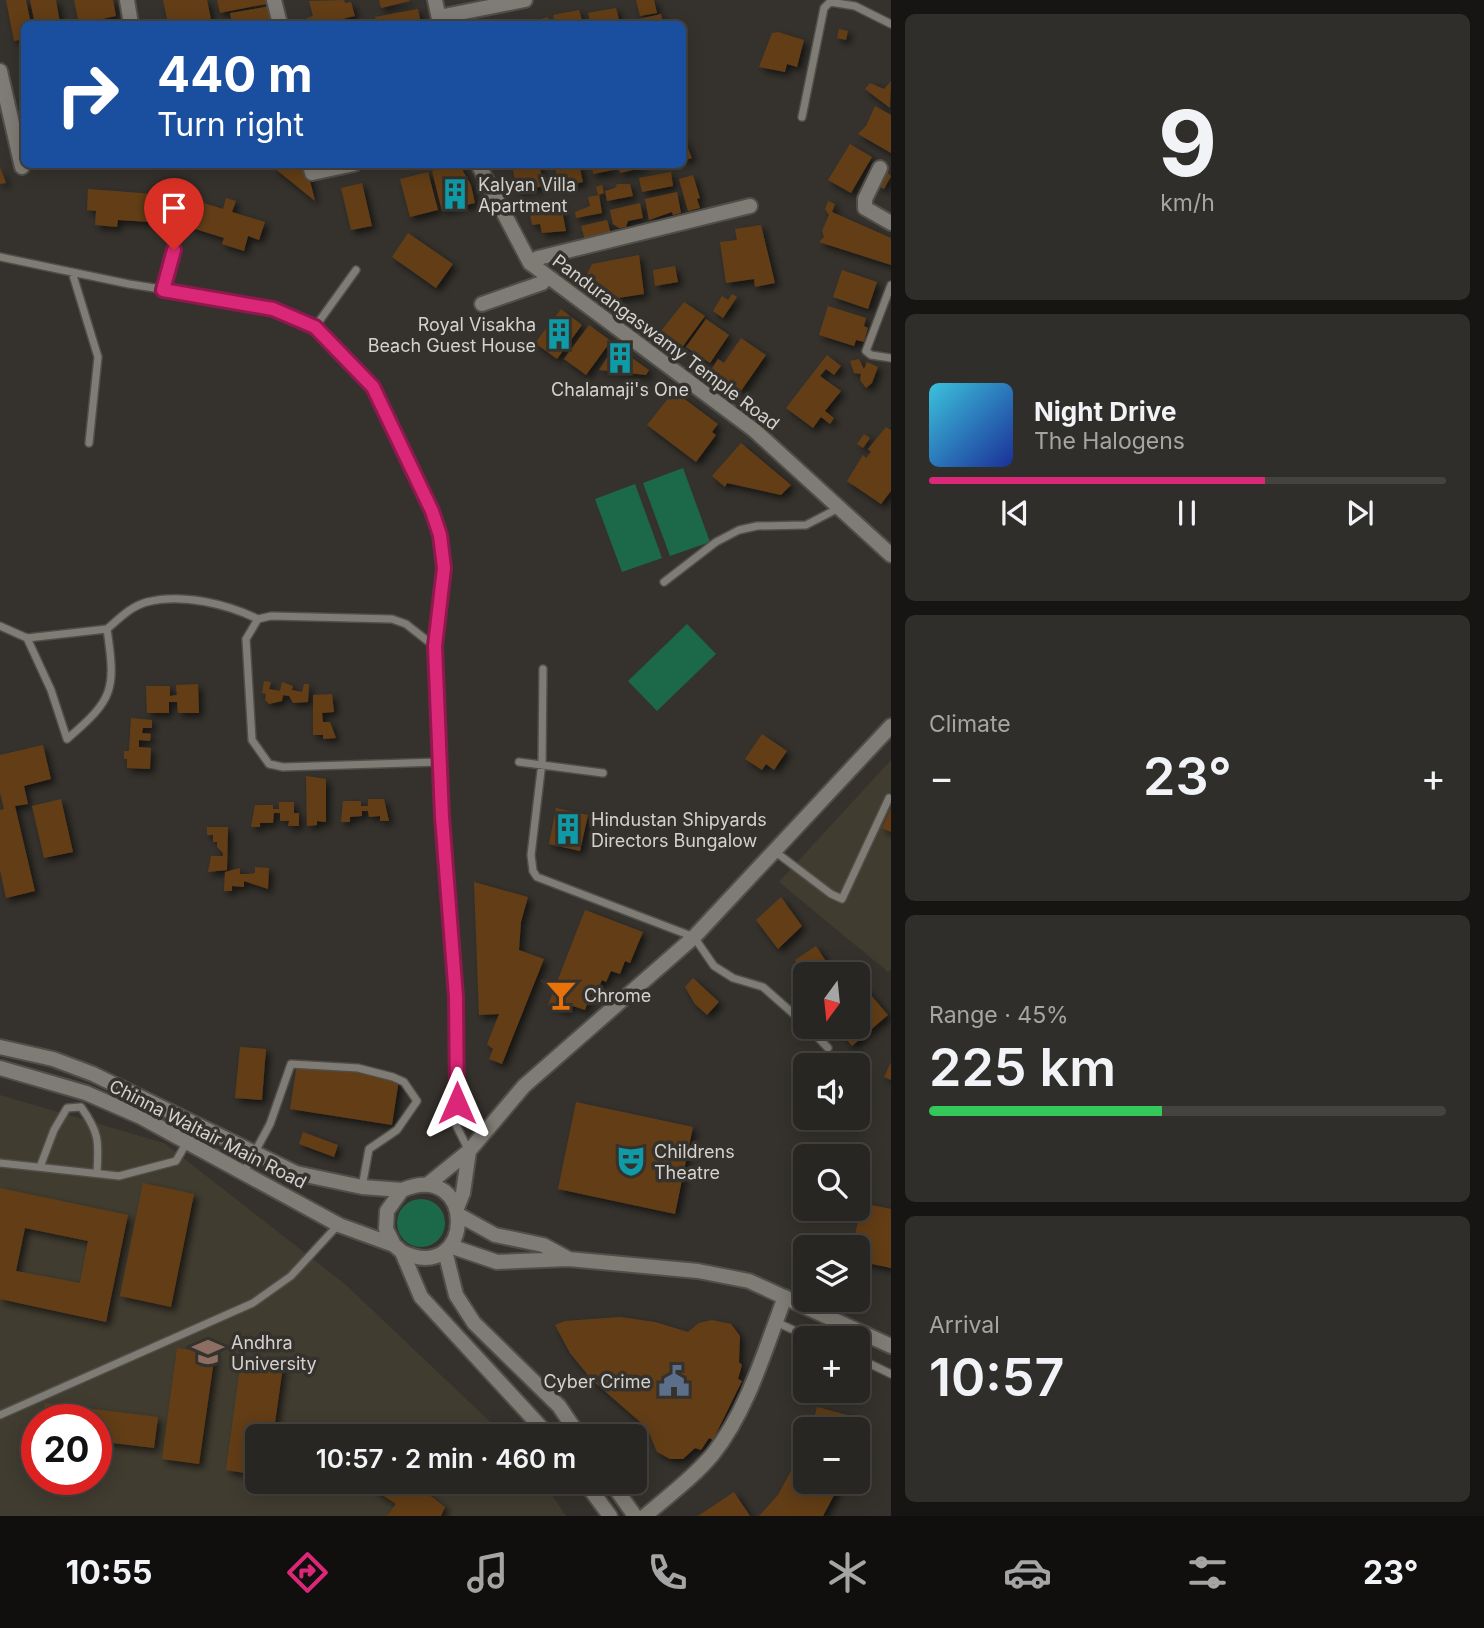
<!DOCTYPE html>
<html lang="en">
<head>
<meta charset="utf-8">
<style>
  :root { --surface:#282622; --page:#302e2a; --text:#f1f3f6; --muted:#a5a5a5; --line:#444340; --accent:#db2777 }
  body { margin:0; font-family:Inter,sans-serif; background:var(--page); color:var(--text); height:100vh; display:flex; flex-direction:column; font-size:26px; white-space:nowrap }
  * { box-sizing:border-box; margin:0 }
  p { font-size:23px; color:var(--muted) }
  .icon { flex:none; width:38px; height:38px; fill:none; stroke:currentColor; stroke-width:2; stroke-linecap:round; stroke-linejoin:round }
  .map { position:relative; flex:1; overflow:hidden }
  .sheet { display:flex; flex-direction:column; gap:14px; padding:14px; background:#161513; width:593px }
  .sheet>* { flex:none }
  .top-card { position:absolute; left:21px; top:21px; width:665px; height:147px; border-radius:10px; box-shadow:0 4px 18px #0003,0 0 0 2px var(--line); background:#1a4fa0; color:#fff; overflow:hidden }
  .needle { width:46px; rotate:195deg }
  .buttons { position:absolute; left:793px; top:962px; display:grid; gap:14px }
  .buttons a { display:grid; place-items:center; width:77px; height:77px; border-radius:10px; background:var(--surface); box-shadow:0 4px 18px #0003,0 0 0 2px var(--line); font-size:35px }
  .speed { position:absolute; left:21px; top:1404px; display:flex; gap:14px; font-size:35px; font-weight:700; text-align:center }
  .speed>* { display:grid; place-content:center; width:91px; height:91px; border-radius:50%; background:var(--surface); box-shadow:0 4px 18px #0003,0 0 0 2px var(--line); line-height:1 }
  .speed .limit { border:10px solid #d22; background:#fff; color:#111 }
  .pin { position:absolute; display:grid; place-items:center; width:60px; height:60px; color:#fff; margin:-72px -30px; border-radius:50% 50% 50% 0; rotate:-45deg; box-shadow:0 0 7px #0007 }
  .pin .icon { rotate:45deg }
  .me { position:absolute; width:77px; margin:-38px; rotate:0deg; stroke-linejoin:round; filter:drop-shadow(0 0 5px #0008) }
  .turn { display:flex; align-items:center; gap:24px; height:147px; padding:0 21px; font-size:32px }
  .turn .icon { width:91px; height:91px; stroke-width:2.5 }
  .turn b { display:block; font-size:49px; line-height:60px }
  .big { font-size:52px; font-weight:600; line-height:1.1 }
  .sheet .tile { flex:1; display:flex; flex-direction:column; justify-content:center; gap:10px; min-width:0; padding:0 24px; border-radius:10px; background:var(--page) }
  .sheet .dial { align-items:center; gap:0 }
  .dial b { font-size:91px; line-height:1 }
  .song { display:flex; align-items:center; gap:21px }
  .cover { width:84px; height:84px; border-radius:10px; background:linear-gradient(135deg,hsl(190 70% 55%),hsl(230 70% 35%)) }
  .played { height:7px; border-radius:4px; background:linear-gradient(90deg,var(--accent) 65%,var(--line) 65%) }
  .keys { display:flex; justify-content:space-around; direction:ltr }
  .heat { display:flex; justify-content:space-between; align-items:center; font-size:38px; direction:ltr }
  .charge { height:10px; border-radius:5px; background:linear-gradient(90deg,#34c759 45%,var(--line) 0) }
  .trip { position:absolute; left:245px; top:1424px; width:402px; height:70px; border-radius:10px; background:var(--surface); box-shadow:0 4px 18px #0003,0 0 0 2px var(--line); font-weight:600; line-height:70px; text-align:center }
  .tabs { display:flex; height:112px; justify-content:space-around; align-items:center; background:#100f0e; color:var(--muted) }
  .tabs .icon { width:49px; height:49px }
  .tabs .selected { color:var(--accent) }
  .tabs b { font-size:32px; color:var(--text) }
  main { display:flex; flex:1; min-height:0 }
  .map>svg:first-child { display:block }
  .built { fill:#413c30; fill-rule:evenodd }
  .green { fill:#1b6948 }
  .building { fill:#623e19; fill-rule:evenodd; filter:url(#shadow) }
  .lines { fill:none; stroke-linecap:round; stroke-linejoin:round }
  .service-casing { stroke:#504e49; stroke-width:10 }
  .minor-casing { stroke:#504e49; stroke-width:18 }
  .tertiary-casing { stroke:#504e49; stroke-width:18 }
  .service { stroke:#7f7c75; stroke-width:7 }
  .minor { stroke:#7f7c75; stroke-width:14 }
  .tertiary { stroke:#7f7c75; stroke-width:14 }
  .route-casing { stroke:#8e194d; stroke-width:18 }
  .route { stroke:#db2777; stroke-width:12 }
  .labels { text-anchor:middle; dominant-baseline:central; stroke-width:7; stroke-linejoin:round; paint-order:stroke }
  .poi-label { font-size:18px; fill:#d4d2cf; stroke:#35322d; text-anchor:start }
  .street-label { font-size:18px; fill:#d4d2cf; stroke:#35322d }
</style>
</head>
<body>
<main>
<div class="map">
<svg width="891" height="1516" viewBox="0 0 891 1516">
  <defs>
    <filter id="shadow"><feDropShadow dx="4" dy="4" stdDeviation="3.5" flood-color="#0009"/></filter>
  </defs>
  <rect width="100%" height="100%" fill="#35322d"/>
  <path class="built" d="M891 760V970L888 972 779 882Z
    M0 1095 164 1143 346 1285 506 1437H257V1482H543L566 1516H0ZM37 1419H96V1479H37Z"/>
  <path class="green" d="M683 468 710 542 670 556 643 483Z
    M635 484 662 558 622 572 595 499Z
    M687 624 716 654 657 711 628 681Z
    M397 1223a24 24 0 1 1 48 0a24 24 0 1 1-48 0Z"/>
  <path class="building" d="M6 0H26L31 24H24V39L14 41Z
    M30 0H56L60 23 35 24Z
    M74 0H113L116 16 79 24Z
    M163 0H207L212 24H168Z
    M217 0H270L271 3 220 13Z
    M344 0 345 3 351 2 355 16 322 24H309L307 18 313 16 309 1Z
    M379 0H409L410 1 381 8Z
    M636 0H654L657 13 640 16Z
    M271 6 274 24H232L230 13Z
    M616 8 620 24H591L588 13Z
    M418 9 421 24H376L375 17Z
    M579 10 583 24H555L553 15Z
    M661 14 663 23 641 24 639 19Z
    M548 17 550 24H535L534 21Z
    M839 29 848 31 846 40 837 38Z
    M778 32 804 40 797 67 787 64 785 72 759 67 772 33Z
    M891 81 890 108 865 89 870 83 884 89Z
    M875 106 891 115V153L858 134 866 126Z
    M682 134 692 158 682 161Z
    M850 144 872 157 851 193 828 180Z
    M280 164H306L315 201 273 167Z
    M459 164 471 185 475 203 442 211 432 171Z
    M512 164H539L544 186 517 192Z
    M554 164H579L583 182 560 188Z
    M592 164H612L613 170 593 174Z
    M618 164H644L645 167 620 173Z
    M0 167 6 183 0 184Z
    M885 170 891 176 884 189 877 185Z
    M428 172 438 210 410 217 400 179Z
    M671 172 673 186 642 192 639 178Z
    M693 175 700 198 697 199 700 208 688 211 679 179Z
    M362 183 372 226 351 230 341 188Z
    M617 184H630L633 196 607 201 605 191 615 188Z
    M602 185 604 193 598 195 596 187Z
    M88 189 153 194 151 222 118 220 117 227 95 225 96 211 87 210Z
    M677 192 681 213 673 215 672 212 649 220 645 199Z
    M599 195 602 213 576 218 575 212 590 206 588 197Z
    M226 198 236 201 232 212 265 222 259 240 248 236 244 251 222 244 224 238 189 227 197 201 223 209Z
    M560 200 566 231 542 233 540 224 532 225 528 205Z
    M828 201 835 204 832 212 891 238V265L819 242 824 237 822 231 829 215 825 209Z
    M640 203 643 218 628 221 626 227 619 228 613 224 610 210Z
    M607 220 611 234 585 240 581 226Z
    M761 225 775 283 755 287 754 279 726 283 720 242 737 240 735 229Z
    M408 233 453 264 436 288 392 257Z
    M639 255 644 294 618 298 587 274 592 264Z
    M675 266 678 282 655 286 653 270Z
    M842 270 877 282 868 309 833 297Z
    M732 294 737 297 723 318 713 311 722 296 728 300Z
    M684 302 705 316 683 346 661 331Z
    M828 306 866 318 864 326 868 328 864 342 856 340 854 346 819 335Z
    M561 309 582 325 557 359 535 343Z
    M706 319 729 335 710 363 686 347Z
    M589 325 611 341 586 375 564 359Z
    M741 338 766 355 741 391 711 370 718 359 724 363Z
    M615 346 649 370 646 375 599 370Z
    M827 355 841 366 834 375 826 369 820 376 841 391 825 411 834 418 830 424 821 417 813 428 786 408Z
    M859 359 864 369 867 362 878 367 872 383 866 388 860 380 861 374 854 373 850 361Z
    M674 391 718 424 712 432 716 435 696 462 647 425Z
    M886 427 891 430V491L881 504 847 481 863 455 866 458 871 452 868 449Z
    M864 434 870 438 863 448 857 444Z
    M741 443 791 485 781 495 727 483 725 487 712 476Z
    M264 681 271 682 269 689 280 691 282 682 293 686 292 690 302 692 304 684H309L308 702 293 703 289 696 283 695 282 701 269 704 265 700 266 694 262 693Z
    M198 684 199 713H178L177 702H169V713H147L146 686H170V696L177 695 176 685Z
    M332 694 334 712 322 713 323 722H330L336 738 323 739V735H313V695Z
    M131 718 152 720V728H143L142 733 151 734 150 741 139 740V747L151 748 150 769 127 768V759H124V751H129Z
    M762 734 787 751 774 770 766 764 762 770 745 759Z
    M43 745 51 779 24 786 28 804 15 806 35 891 6 898 0 870V810L4 809 0 793V755Z
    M306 776 326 779V822L317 821V825L307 826Z
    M61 799 73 852 44 858 32 806Z
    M368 799H384L389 821H380V816L369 817 368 811H362V816L350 817V822H341L343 801H361V806H368Z
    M279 802H294V813H299V826H288L289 821H280V813H274L273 823H260V827H251L255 805H273V809H279Z
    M556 808 588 815 580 851 549 844Z
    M891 808V832L882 828Z
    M207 827H228L227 870 208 872 211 856H223V853L217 847V842H213V835H207Z
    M255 867 269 868 268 889 244 881V887L232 886V891H224L225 872 240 868V874H249L255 873Z
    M474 882 528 897 521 922 519 950 544 959 502 1064 489 1059 493 1049 487 1044 499 1014 479 1015Z
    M781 897 802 926 778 949 756 920Z
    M585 910 643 932 630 963 625 961 620 974 611 971 606 982 602 980 596 995 591 993 585 1010 570 1005 568 1012 548 1005Z
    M816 946 835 975H805L795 960Z
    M693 978 719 1002 707 1015 695 1004 685 987Z
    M864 987 888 1015 852 1046 836 1027H858V993Z
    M805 989V1014L794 997Z
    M240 1047 266 1049 262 1100 235 1098Z
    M891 1062V1080L884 1077Z
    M297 1064 399 1079 392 1125 290 1109Z
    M576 1102 693 1127 675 1214 558 1189Z
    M303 1132 338 1145 334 1157 299 1144Z
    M143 1183 194 1194 171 1307 120 1296Z
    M0 1188 128 1215 106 1322 0 1299ZM25 1228 88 1241 80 1283 16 1271Z
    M862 1203 891 1209V1268L858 1261V1248H852Z
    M620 1317 655 1322 688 1332 699 1323 712 1320 731 1324 740 1336 739 1362 742 1365 738 1379 742 1381 713 1440 709 1438 701 1450 695 1448 683 1459H670L657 1452 647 1428 592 1380 570 1353 555 1325 565 1321Z
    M177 1348 215 1353 199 1464 162 1459Z
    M241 1360 283 1366 273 1437H257V1475L226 1470Z
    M45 1403 158 1417 154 1448 96 1441V1419H43Z
    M817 1407 859 1418 856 1430H811Z
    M805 1445V1482H841L823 1516H759L778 1495Z
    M378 1482H412L445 1507 441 1516H387L396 1504 372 1488Z
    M734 1492 750 1516H698Z"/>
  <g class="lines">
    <defs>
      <path id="service" d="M802 117 824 8 830 2 855 6 891 24
        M0 257 129 284 237 301 295 316 315 327 349 359 373 387 393 424 433 511 440 535 444 568 434 646 439 762 456 997 457 1127 469 1151
        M72 272 98 357 89 443
        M891 285 866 351 871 355 891 358
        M163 290 186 210
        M315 327 356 270
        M664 582 716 542 739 530 757 526 806 525 839 508
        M0 626 27 638 107 629
        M27 638 51 690 67 739C114 699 116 690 107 629 119 619 131 606 147 602 182 593 227 604 258 619
        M434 646 406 624 392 619 271 616 258 619 246 639 252 740 269 764 283 767 439 762
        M543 669 542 762 531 855 533 871 537 877 694 937 714 966 733 978 763 987 805 1024
        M519 762 603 773
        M773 850 831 894 842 899 889 798
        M808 1027 828 1048
        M0 1163 119 1176 176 1161 187 1142
        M40 1167 54 1130 67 1108 81 1107C99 1132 99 1141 97 1172
        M244 1172 270 1124 291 1064 358 1068 393 1077 404 1082 417 1101 397 1130 369 1149 362 1187
        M776 1322 813 1339
        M858 1358 891 1374
        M0 1415 253 1303 291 1276 338 1225"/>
      <path id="minor" d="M127 0 131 24
        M274 0 280 24
        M435 0 440 24
        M439 17 525 0
        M0 71 22 167
        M310 164 312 173 354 164
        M478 164 530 263 754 430 891 555
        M880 168 865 199V208L891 223
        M530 263 538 258 750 206
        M482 304 542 283 547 277
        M645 1516C668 1496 693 1478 713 1454 748 1410 765 1349 785 1297"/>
      <path id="tertiary" d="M0 1047 53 1059 93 1074 296 1173 362 1187 402 1190
        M0 1068 86 1093 141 1117 339 1225 394 1245
        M427 1185 469 1151 524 1086 694 937 891 726
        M457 1208 463 1193 469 1151
        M459 1215 495 1235 543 1245 567 1258
        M450 1246 497 1262 568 1259 698 1271 749 1281 891 1346
        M445 1251 456 1295 474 1323 559 1406 580 1437
        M402 1252C476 1286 477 1158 402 1190L387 1211 386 1229 394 1245 402 1252 421 1297 550 1437
        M585 1482 610 1516
        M611 1482 635 1516"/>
    </defs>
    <use href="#service" class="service-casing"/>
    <use href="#minor" class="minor-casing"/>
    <use href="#tertiary" class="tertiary-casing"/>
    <use href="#service" class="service"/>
    <use href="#minor" class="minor"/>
    <use href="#tertiary" class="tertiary"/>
  </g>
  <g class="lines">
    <defs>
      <path id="route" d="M174 250 163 290 273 309 315 327 373 387 432 511 440 535 444 568 435 646 442 817 456 997 457 1103"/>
    </defs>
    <use href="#route" class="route-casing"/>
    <use href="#route" class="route"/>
  </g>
  <defs>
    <symbol id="building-bare" viewBox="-9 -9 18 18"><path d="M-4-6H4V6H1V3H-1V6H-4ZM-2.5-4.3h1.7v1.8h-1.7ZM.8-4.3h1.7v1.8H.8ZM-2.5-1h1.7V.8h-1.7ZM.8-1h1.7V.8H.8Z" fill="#0f9aa8" stroke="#35322d" stroke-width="2.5" paint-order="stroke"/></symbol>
    <symbol id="bar-bare" viewBox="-9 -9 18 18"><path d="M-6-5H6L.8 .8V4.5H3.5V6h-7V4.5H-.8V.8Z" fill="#e8710a" stroke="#35322d" stroke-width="2.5" paint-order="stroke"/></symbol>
    <symbol id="theatre-bare" viewBox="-9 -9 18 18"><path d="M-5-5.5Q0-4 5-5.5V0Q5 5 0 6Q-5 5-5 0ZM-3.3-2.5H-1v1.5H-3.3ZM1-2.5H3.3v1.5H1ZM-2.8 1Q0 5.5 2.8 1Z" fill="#0f9aa8" stroke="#35322d" stroke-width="2.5" paint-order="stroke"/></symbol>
    <symbol id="university-bare" viewBox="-9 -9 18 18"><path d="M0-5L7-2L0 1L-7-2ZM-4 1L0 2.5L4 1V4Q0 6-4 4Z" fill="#8d6e63" stroke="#35322d" stroke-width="2.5" paint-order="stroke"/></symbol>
    <symbol id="civic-bare" viewBox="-9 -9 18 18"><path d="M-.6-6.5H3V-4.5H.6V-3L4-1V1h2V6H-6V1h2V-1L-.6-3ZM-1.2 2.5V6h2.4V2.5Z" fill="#5c6f8a" stroke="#35322d" stroke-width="2.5" paint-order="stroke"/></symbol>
  </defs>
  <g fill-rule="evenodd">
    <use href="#building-bare" x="433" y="172" width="44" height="44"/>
    <use href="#building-bare" x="537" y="312" width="44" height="44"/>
    <use href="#building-bare" x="598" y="336" width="44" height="44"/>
    <use href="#building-bare" x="546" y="807" width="44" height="44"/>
    <use href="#bar-bare" x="539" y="973" width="44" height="44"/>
    <use href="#theatre-bare" x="609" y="1139" width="44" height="44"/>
    <use href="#university-bare" x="186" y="1330" width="44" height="44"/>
    <use href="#civic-bare" x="652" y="1359" width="44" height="44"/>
  </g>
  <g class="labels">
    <g class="poi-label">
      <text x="478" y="184">Kalyan Villa<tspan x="478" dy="21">Apartment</tspan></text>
      <text x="536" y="324" text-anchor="end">Royal Visakha<tspan x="536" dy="21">Beach Guest House</tspan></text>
      <text x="620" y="389" text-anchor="middle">Chalamaji's One</text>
      <text x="591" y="819">Hindustan Shipyards<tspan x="591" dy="21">Directors Bungalow</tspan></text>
      <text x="584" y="995">Chrome</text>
      <text x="654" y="1151">Childrens<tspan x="654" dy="21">Theatre</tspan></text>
      <text x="231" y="1342">Andhra<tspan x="231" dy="21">University</tspan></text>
      <text x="651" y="1381" text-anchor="end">Cyber Crime</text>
    </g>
    <g class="street-label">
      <text transform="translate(666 342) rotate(37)">Pandurangaswamy Temple Road</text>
      <text transform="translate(208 1134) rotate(27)">Chinna Waltair Main Road</text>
    </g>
  </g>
</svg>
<div class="buttons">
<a><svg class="needle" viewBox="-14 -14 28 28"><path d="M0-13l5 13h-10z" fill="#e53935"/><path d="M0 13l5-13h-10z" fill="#a5a5a5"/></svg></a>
<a><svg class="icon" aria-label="sound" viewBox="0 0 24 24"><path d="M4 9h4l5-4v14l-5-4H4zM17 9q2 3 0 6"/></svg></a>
<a><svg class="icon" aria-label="search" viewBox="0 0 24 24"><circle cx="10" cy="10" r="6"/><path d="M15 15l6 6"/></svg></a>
<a><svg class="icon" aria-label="layers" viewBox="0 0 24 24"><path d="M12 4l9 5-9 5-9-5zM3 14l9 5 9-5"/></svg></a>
<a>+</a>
<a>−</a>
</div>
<div class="speed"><div class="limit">20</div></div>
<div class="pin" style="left:174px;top:250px;background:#d93025"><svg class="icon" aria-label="arrive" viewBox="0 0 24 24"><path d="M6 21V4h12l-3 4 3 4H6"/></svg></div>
<svg class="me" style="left:457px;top:1103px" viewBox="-20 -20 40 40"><path d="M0-17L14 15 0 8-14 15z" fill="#db2777" stroke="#fff" stroke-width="4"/></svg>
<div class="trip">10:57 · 2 min · 460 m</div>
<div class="top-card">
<div class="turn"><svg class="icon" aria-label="right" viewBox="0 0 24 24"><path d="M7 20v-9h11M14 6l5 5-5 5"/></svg><div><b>440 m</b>Turn right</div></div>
</div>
</div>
<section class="sheet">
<div class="tile dial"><b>9</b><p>km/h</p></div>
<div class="tile">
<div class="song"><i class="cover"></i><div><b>Night Drive</b><p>The Halogens</p></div></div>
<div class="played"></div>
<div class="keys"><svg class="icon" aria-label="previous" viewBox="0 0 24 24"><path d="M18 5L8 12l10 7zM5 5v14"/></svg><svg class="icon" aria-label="pause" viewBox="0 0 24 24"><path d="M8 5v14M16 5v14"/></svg><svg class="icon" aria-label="next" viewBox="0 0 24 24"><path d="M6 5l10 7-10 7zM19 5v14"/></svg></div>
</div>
<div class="tile"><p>Climate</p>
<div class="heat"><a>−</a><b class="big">23°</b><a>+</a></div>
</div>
<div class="tile"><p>Range · 45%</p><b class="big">225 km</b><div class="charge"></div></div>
<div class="tile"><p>Arrival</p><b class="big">10:57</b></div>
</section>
</main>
<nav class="tabs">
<b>10:55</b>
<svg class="icon selected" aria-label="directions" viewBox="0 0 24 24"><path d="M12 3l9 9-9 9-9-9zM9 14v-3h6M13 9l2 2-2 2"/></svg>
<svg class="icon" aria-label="music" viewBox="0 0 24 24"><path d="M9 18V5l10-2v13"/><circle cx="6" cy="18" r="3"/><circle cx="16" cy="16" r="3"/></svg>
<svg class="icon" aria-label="phone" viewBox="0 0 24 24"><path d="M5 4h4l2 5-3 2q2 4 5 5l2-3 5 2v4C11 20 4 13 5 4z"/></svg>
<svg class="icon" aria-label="climate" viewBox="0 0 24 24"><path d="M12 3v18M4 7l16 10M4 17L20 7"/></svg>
<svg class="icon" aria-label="car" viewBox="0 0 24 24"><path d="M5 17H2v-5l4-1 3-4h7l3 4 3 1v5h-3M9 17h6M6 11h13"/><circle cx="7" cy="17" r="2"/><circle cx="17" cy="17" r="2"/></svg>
<svg class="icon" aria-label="filters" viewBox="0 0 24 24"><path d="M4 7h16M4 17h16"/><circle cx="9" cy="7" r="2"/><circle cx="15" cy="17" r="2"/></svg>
<b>23°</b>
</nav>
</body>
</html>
